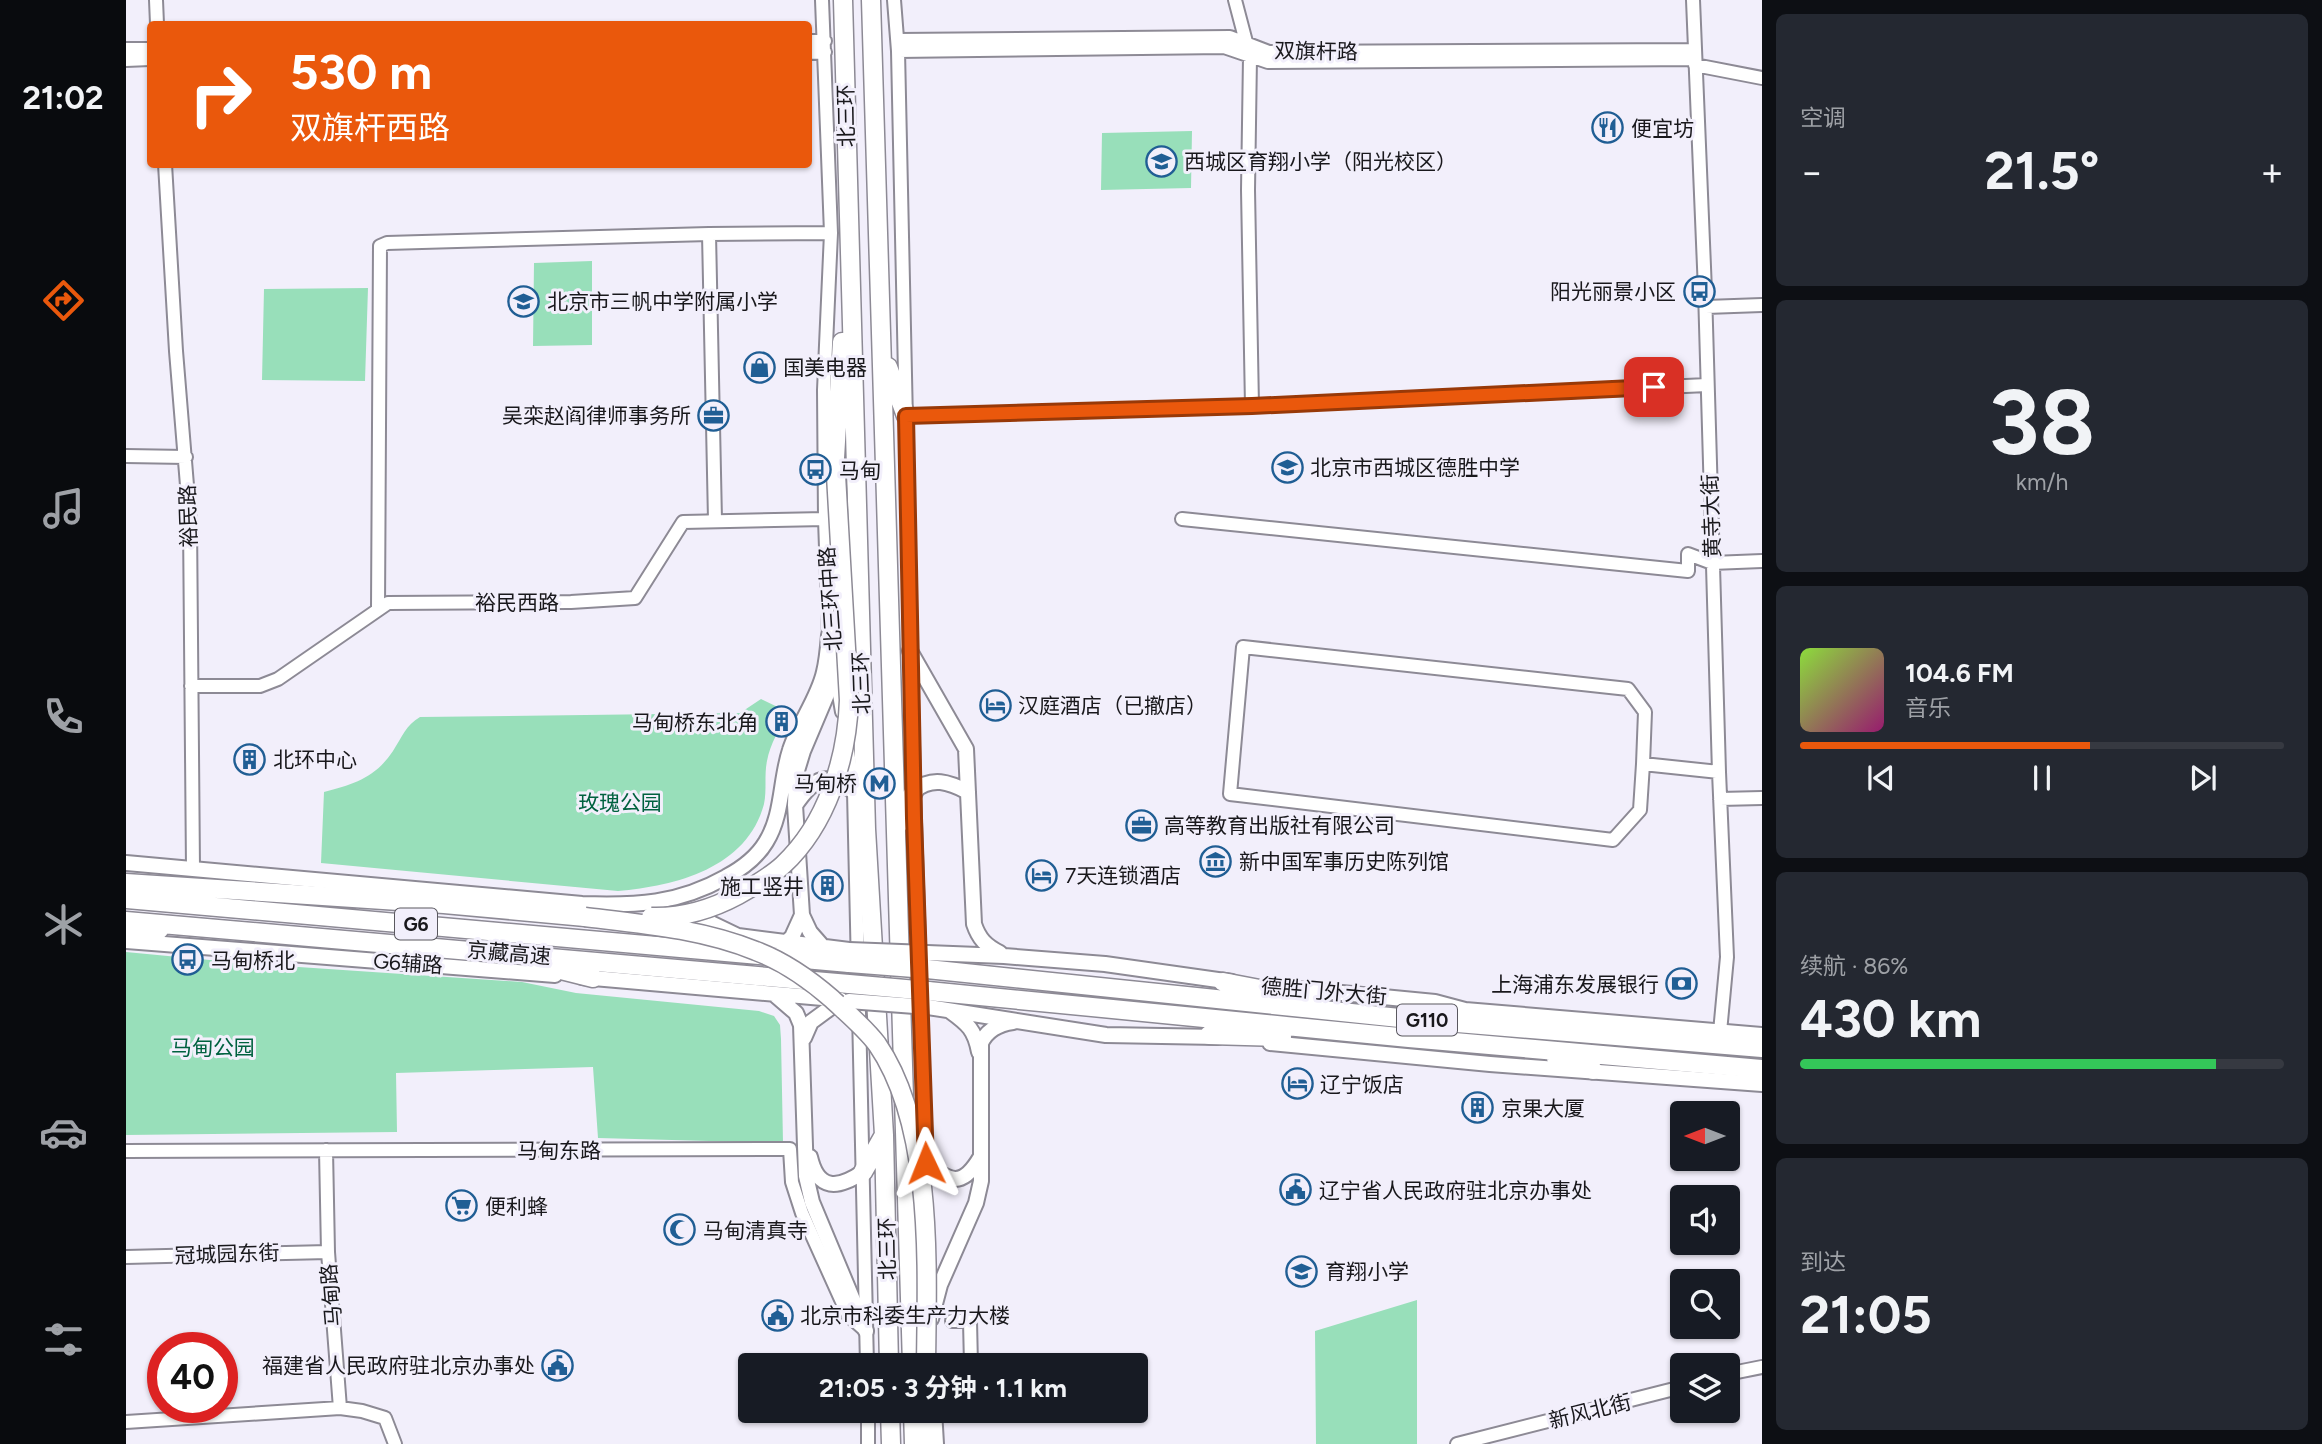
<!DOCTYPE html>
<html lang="zh">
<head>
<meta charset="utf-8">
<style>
  :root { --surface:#171b24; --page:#242831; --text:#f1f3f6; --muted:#9ea1a6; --line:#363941; --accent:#ea580c }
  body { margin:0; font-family:Figtree,"Noto Sans SC",sans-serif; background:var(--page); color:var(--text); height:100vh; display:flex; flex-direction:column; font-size:26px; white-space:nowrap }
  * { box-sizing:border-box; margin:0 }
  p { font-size:23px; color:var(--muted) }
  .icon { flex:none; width:38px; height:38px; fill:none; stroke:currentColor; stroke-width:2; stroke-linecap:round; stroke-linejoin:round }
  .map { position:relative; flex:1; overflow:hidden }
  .sheet { display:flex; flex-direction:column; gap:14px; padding:14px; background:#0d0f14; width:560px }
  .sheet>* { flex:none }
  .banner { position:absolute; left:21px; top:21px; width:665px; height:147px; border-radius:7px; box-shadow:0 2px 5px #0004; background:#ea580c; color:#fff; overflow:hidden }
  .needle { width:46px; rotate:270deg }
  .fabs { position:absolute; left:1544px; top:1101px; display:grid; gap:14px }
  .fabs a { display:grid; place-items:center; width:70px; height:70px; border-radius:7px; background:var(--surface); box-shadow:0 2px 5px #0004; font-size:35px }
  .speed { position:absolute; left:21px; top:1332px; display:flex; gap:14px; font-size:35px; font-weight:700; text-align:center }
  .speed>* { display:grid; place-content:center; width:91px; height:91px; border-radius:50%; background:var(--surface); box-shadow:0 2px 5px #0004; line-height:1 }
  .speed .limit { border:10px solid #d22; background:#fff; color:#111 }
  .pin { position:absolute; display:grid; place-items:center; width:60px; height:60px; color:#fff; margin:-30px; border-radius:14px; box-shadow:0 4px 10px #0006 }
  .me { position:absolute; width:77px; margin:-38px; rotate:358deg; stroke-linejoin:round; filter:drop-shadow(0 0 5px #0008) }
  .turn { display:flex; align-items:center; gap:24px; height:147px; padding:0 28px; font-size:32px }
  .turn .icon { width:91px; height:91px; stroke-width:2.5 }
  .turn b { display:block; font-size:49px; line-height:60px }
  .big { font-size:52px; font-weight:700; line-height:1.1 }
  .sheet .tile { flex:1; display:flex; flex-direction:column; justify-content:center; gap:10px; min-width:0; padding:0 24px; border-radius:10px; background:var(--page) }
  .sheet .dial { align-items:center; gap:0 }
  .dial b { font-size:91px; line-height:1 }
  .song { display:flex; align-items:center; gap:21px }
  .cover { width:84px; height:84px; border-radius:10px; background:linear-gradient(135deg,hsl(90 70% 55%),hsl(320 70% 35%)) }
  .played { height:7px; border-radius:4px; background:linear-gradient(90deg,var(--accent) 60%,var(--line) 60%) }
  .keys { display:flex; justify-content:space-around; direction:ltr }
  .heat { display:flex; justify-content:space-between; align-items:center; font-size:38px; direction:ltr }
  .charge { height:10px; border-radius:5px; background:linear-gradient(90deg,#34c759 86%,var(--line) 0) }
  .trip { position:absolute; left:612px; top:1353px; width:410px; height:70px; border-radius:7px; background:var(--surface); box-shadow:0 2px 5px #0004; font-weight:700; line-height:70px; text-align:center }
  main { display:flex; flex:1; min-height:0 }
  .menu { display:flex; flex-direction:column; width:126px; justify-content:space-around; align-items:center; background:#090b0e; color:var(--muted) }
  .menu .icon { width:49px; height:49px }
  .menu .current { color:var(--accent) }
  .menu b { font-size:32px; color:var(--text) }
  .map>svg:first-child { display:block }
  .green { fill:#98dfba }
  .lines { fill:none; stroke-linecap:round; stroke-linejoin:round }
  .minor-casing { stroke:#8d8a95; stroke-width:16 }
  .major-casing { stroke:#8d8a95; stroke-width:18 }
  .highway-casing { stroke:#8d8a95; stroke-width:21 }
  .minor { stroke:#fff; stroke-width:12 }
  .major { stroke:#fff; stroke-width:14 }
  .highway { stroke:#fff; stroke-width:18 }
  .major-bridge-casing { stroke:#8d8a95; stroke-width:18; stroke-linecap:butt }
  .highway-bridge-casing { stroke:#8d8a95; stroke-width:21; stroke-linecap:butt }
  .major-bridge { stroke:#fff; stroke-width:14 }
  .highway-bridge { stroke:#fff; stroke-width:18 }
  .route-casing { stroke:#983908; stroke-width:18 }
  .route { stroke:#ea580c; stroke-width:12 }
  .labels { text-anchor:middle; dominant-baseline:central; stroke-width:6; stroke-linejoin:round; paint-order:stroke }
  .shield { fill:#f2effb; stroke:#5a585f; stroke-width:2 }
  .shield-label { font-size:19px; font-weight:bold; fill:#19181c }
  .street-label { font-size:21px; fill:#19181c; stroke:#f2effb }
  .poi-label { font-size:21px; fill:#19181c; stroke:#f2effb; text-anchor:start }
  .park-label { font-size:21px; fill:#00613f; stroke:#f2effb }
</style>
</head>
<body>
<main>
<nav class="menu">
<b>21:02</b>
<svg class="icon current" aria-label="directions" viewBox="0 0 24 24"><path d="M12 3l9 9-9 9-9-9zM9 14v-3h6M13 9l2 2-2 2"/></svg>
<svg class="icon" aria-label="music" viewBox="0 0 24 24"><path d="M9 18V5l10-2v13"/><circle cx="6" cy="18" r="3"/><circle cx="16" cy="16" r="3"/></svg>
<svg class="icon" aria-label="phone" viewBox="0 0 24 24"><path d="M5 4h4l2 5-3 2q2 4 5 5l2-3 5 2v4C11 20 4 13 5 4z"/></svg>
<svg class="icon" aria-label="climate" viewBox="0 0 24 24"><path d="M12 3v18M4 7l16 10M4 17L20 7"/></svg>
<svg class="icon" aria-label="car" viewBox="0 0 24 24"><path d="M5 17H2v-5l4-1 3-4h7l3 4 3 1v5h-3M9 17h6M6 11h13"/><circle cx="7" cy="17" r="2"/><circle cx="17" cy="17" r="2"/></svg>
<svg class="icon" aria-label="filters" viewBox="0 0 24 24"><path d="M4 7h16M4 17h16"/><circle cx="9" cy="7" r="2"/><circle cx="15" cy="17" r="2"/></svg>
</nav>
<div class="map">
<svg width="1636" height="1444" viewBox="0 0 1636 1444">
  <rect width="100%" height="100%" fill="#f2effb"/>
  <path class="green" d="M1066 131 1065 188 975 190 976 133Z
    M466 261V345L407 346 408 263Z
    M242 288 239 381 136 380 138 289Z
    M635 699 662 712C654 728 644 744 641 761 638 775 641 790 638 804 621 868 550 886 492 891L195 863 198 792C228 784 249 778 267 751 276 737 280 725 294 717L614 713Z
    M0 952 115 963 396 982 450 993 633 1011 648 1016 654 1025 655 1039 657 1143 472 1138 467 1067 270 1073 271 1132 0 1135Z
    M1291 1300V1444H1190L1189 1331Z"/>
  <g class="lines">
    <defs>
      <path id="minor" d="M30 0 31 24
        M696 0 705 233 698 390 699 519 703 635 716 712
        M768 0 772 51 788 791 800 1165
        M1109 0 1124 57 1122 190 1126 406
        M1567 0 1579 291 1593 772 1601 957 1594 1032
        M772 40 1104 37 1143 52 1568 50
        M682 41H699
        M0 49H24
        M772 51 1098 47 1142 62 1569 59
        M682 53 699 52
        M0 60 24 59
        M1569 65 1636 78
        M39 164 50 351 64 522 67 869
        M583 234 589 520
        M1580 307 1636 305
        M780 416 1126 406 1581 385
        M0 456 60 457
        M1056 519 1562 571V554L1586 563 1636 561
        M252 609 254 246 261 243 583 234 705 233
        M65 686H134L152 679 262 603 445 602 509 598 557 522 699 519
        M721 744 728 792 741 1365
        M1517 764 1514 810 1487 840 1104 794 1117 647 1502 689 1519 712 1517 764 1593 772
        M1594 799 1636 798
        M200 1150 202 1252 214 1408 236 1411 259 1418 269 1444
        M0 1151 664 1149 666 1182 676 1213 722 1315 739 1330
        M0 1257 202 1252
        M826 1321H844L845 1365
        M1601 1374 1636 1367
        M742 1410V1444
        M809 1410 811 1444
        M0 1422 214 1408
        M1331 1444 1556 1387"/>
      <path id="major" d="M784 651 840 749 848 924C853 939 860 946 874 953
        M788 791C806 776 823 782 842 792
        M670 804C688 778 701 770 728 792
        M0 863 456 904C510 906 552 904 600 877 615 869 631 857 640 842 657 815 654 780 664 750 672 724 692 699 698 672 701 660 702 647 703 635
        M560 911 612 936 723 950
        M0 941 429 975
        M659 943 666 937 676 915
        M698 948 684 932 676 915 669 805 670 774 677 751 710 673
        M801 953 878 956 979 964 1106 982
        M456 977 708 999
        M1164 988 1309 1002 1339 1010 1636 1035
        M649 995 670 1013 675 1025 680 1176 686 1202 740 1331
        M802 1007 980 1035 1092 1037
        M824 1011C842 1024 849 1030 853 1052
        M678 1038 685 1022 715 1000
        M1144 1043 1364 1064 1636 1084
        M684 1157C692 1191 712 1189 737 1172
        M800 1163C824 1182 836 1188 854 1158
        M805 1319 814 1285 850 1203 855 1181V1043C861 1030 872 1024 887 1022"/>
      <path id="highway" d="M717 0 740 829 758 1135 763 1365
        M745 0 786 1365
        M762 367 780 416
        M709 458 716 342
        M772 825 788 791
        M0 883 318 904 459 917
        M0 899 723 963
        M0 921 723 984
        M0 936 33 930
        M415 965 467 978
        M801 969 1283 1019 1636 1048
        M1097 982 1180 998
        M802 991 1283 1038 1636 1069
        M1083 1035 1156 1037
        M1430 1058 1467 1070
        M737 1172 758 1135
        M764 1410 765 1444
        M787 1410 788 1444
        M799 1410 800 1444"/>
    </defs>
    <use href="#minor" class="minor-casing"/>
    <use href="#major" class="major-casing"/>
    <use href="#highway" class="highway-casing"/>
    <use href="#minor" class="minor"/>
    <use href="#major" class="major"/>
    <use href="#highway" class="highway"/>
    <defs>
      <path id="major-bridge" d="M723 950 801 953
        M723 1001 802 1007"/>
      <path id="highway-bridge" d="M459 917C517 924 576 929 630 951 659 962 683 979 706 999 721 1013 739 1028 751 1044 808 1127 801 1267 800 1365
        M525 917C556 918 586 909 612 895 628 886 644 877 657 865 701 824 721 759 723 700L709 458
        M723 963 801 969
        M723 984 802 991"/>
    </defs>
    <use href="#major-bridge" class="major-bridge-casing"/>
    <use href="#highway-bridge" class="highway-bridge-casing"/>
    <use href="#major-bridge" class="major-bridge"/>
    <use href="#highway-bridge" class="highway-bridge"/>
  </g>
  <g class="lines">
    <defs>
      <path id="route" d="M800 1163 788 818 780 416 1126 406 1528 387"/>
    </defs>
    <use href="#route" class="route-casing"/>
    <use href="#route" class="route"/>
  </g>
  <defs>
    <symbol id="restaurant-ring" viewBox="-11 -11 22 22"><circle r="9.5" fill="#f2effb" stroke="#205e94" stroke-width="1.5"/><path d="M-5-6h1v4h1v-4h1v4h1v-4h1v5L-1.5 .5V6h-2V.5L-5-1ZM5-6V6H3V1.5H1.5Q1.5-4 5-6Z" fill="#205e94"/></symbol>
    <symbol id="school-ring" viewBox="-11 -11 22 22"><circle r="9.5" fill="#f2effb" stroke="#205e94" stroke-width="1.5"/><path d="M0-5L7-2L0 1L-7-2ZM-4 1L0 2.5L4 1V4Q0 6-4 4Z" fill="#205e94"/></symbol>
    <symbol id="bus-ring" viewBox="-11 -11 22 22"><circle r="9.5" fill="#f2effb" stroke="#205e94" stroke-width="1.5"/><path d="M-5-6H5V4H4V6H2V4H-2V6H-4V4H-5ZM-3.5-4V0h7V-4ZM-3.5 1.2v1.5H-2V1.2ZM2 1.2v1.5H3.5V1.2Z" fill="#205e94"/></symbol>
    <symbol id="shop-ring" viewBox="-11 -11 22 22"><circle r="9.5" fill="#f2effb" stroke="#205e94" stroke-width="1.5"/><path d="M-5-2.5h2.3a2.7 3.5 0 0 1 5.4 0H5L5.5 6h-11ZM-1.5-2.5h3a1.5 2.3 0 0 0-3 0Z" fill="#205e94"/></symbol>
    <symbol id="office-ring" viewBox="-11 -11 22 22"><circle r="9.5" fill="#f2effb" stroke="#205e94" stroke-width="1.5"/><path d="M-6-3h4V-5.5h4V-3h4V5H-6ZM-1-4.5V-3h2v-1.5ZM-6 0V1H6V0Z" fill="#205e94"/></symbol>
    <symbol id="hotel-ring" viewBox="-11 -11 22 22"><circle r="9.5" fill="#f2effb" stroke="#205e94" stroke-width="1.5"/><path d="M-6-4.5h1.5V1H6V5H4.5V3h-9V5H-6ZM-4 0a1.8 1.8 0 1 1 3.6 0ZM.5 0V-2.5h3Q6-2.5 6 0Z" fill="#205e94"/></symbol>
    <symbol id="building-ring" viewBox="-11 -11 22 22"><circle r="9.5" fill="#f2effb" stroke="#205e94" stroke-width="1.5"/><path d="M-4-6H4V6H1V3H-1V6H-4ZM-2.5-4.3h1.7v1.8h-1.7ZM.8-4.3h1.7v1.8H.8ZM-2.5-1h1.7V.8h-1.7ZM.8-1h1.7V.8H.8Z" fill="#205e94"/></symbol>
    <symbol id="metro-ring" viewBox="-11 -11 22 22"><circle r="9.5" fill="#f2effb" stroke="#205e94" stroke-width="1.5"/><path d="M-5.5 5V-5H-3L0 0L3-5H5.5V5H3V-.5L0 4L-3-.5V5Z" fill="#205e94"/></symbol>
    <symbol id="museum-ring" viewBox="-11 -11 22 22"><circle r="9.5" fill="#f2effb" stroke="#205e94" stroke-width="1.5"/><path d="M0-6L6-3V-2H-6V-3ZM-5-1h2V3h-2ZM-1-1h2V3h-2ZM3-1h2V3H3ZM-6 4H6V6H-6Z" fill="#205e94"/></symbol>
    <symbol id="bank-ring" viewBox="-11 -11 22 22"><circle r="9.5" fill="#f2effb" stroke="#205e94" stroke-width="1.5"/><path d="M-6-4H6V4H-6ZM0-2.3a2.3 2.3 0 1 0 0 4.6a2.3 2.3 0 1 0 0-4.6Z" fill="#205e94"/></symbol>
    <symbol id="civic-ring" viewBox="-11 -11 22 22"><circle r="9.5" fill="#f2effb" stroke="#205e94" stroke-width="1.5"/><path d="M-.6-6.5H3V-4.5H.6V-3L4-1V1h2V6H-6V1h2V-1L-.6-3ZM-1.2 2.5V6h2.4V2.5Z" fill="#205e94"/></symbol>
    <symbol id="supermarket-ring" viewBox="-11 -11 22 22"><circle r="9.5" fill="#f2effb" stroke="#205e94" stroke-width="1.5"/><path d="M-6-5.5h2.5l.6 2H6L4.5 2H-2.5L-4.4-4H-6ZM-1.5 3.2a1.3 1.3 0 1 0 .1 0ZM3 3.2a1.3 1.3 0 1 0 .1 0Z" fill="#205e94"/></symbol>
    <symbol id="mosque-ring" viewBox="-11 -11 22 22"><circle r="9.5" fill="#f2effb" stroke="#205e94" stroke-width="1.5"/><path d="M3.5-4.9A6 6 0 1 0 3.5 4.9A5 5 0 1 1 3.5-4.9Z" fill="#205e94"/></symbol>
  </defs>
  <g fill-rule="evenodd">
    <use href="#restaurant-ring" x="1464" y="110" width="35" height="35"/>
    <use href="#school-ring" x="1018" y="144" width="35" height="35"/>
    <use href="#bus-ring" x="1556" y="274" width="35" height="35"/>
    <use href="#school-ring" x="380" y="284" width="35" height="35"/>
    <use href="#shop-ring" x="616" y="350" width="35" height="35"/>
    <use href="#office-ring" x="570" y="398" width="35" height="35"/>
    <use href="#school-ring" x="1144" y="450" width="35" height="35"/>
    <use href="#bus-ring" x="672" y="452" width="35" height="35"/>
    <use href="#hotel-ring" x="852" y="688" width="35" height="35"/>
    <use href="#building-ring" x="638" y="704" width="35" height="35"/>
    <use href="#building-ring" x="106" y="742" width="35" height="35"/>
    <use href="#metro-ring" x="736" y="766" width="35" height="35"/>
    <use href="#office-ring" x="998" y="808" width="35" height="35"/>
    <use href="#museum-ring" x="1072" y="844" width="35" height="35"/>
    <use href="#hotel-ring" x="898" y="858" width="35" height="35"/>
    <use href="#building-ring" x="684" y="868" width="35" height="35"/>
    <use href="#bus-ring" x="44" y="942" width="35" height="35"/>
    <use href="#bank-ring" x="1538" y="966" width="35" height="35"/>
    <use href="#hotel-ring" x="1154" y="1066" width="35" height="35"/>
    <use href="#building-ring" x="1334" y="1090" width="35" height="35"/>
    <use href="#civic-ring" x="1152" y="1172" width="35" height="35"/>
    <use href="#supermarket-ring" x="318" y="1188" width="35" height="35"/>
    <use href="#mosque-ring" x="536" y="1212" width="35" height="35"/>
    <use href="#school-ring" x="1158" y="1254" width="35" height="35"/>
    <use href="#civic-ring" x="634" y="1298" width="35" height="35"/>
    <use href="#civic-ring" x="414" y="1348" width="35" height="35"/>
  </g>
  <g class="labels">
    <g class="shield">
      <rect x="269" y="908.5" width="42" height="31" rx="5"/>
      <rect x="1271" y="1004.5" width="60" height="31" rx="5"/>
    </g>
    <g class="shield-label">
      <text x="290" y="924">G6</text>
      <text x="1301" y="1020">G110</text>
    </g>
    <g class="street-label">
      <text transform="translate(1190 51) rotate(1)">双旗杆路</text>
      <text transform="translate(720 116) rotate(-91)">北三环</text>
      <text transform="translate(62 516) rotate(-92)">裕民路</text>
      <text transform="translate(1585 516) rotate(-92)">黄寺大街</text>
      <text transform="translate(704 599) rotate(-94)">北三环中路</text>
      <text x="391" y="602">裕民西路</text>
      <text transform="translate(735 683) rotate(-92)">北三环</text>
      <text transform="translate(383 953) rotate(5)">京藏高速</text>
      <text transform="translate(282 963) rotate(4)">G6辅路</text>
      <text transform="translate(1198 991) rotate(5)">德胜门外大街</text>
      <text x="433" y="1150">马甸东路</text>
      <text transform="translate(761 1249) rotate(-91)">北三环</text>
      <text transform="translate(101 1254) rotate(-2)">冠城园东街</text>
      <text transform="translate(205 1295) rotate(-95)">马甸路</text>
      <text transform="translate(1464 1411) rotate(-14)">新风北街</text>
    </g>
    <g class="poi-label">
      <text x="1505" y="128">便宜坊</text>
      <text x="1058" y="161">西城区育翔小学（阳光校区）</text>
      <text x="1550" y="291" text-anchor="end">阳光丽景小区</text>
      <text x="421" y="301">北京市三帆中学附属小学</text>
      <text x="657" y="367">国美电器</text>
      <text x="565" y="415" text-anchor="end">吴栾赵阎律师事务所</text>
      <text x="1184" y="467">北京市西城区德胜中学</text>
      <text x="713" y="470">马甸</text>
      <text x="892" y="705">汉庭酒店（已撤店）</text>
      <text x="632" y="722" text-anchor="end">马甸桥东北角</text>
      <text x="147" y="759">北环中心</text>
      <text x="731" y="783" text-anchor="end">马甸桥</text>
      <text x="1038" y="825">高等教育出版社有限公司</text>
      <text x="1113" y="861">新中国军事历史陈列馆</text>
      <text x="939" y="875">7天连锁酒店</text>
      <text x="678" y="886" text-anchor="end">施工竖井</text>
      <text x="85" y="960">马甸桥北</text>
      <text x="1533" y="984" text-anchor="end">上海浦东发展银行</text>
      <text x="1194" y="1084">辽宁饭店</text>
      <text x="1375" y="1108">京果大厦</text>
      <text x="1193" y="1190">辽宁省人民政府驻北京办事处</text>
      <text x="359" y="1206">便利蜂</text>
      <text x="577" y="1230">马甸清真寺</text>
      <text x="1199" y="1271">育翔小学</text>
      <text x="674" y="1315">北京市科委生产力大楼</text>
      <text x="409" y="1365" text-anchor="end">福建省人民政府驻北京办事处</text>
    </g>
    <g class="park-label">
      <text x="494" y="802">玫瑰公园</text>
      <text x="87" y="1047">马甸公园</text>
    </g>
  </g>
</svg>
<div class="fabs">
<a><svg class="needle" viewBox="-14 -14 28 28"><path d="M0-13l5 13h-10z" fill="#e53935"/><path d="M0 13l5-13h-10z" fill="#9ea1a6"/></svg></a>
<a><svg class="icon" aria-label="sound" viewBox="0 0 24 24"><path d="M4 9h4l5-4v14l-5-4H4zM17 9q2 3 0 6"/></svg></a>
<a><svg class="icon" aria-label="search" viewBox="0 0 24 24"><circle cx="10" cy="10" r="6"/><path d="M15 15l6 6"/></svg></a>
<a><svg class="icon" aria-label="layers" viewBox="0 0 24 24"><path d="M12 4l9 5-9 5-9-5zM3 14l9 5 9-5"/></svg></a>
</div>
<div class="speed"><div class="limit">40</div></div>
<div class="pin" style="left:1528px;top:387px;background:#d93025"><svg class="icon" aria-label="arrive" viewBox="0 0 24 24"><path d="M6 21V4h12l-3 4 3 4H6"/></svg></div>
<svg class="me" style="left:800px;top:1163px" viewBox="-20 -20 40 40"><path d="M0-17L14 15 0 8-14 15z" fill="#ea580c" stroke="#fff" stroke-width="4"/></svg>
<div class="trip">21:05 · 3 分钟 · 1.1 km</div>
<div class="banner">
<div class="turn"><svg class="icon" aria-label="right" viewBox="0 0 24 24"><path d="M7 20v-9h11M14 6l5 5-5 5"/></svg><div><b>530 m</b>双旗杆西路</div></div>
</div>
</div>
<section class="sheet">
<div class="tile"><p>空调</p>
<div class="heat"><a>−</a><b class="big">21.5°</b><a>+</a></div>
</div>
<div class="tile dial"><b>38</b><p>km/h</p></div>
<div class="tile">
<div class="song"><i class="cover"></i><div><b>104.6 FM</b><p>音乐</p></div></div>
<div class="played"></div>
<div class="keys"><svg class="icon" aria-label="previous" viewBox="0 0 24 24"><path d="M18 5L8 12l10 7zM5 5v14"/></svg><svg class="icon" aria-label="pause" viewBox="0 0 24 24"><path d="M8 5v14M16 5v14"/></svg><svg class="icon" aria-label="next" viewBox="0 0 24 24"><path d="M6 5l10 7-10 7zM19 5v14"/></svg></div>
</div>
<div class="tile"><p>续航 · 86%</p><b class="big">430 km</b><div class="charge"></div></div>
<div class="tile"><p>到达</p><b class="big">21:05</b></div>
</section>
</main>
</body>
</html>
